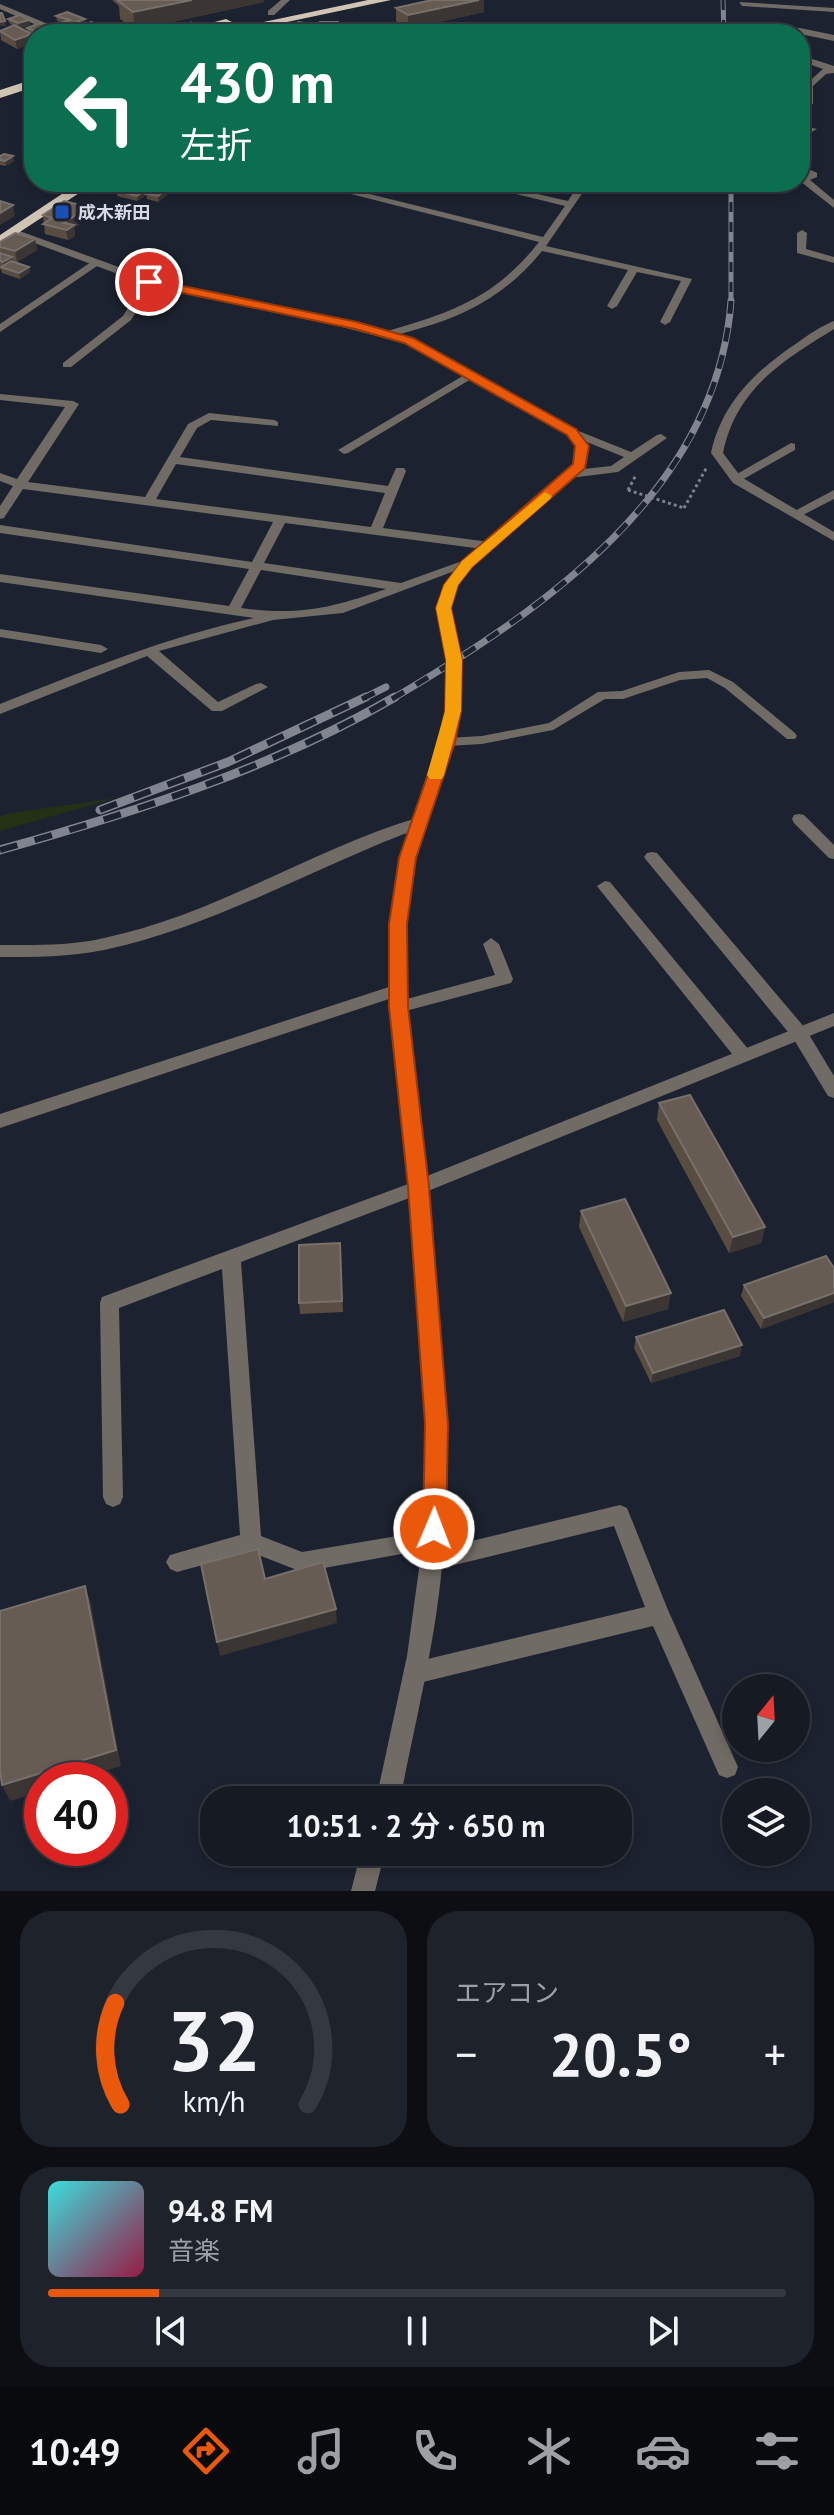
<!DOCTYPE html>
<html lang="ja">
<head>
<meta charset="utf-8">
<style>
  :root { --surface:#151a23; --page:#1e232b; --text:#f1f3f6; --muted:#9da1a6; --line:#343841; --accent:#ea580c }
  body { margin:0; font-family:"PT Sans","Noto Sans JP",sans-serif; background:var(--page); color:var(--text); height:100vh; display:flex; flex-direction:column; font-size:30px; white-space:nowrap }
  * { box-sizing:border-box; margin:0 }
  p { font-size:26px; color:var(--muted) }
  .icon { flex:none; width:44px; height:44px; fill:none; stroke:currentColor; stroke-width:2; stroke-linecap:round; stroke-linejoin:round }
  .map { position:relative; height:1891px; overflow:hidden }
  .drawer { display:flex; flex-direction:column; gap:20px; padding:20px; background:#0c0e13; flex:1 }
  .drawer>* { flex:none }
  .banner { position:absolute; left:24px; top:24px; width:786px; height:168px; border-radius:32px; box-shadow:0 4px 12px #0003,0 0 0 2px var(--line); background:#0b6e4f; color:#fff; overflow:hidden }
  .needle { width:52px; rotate:18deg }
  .controls { position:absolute; left:722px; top:1674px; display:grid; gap:16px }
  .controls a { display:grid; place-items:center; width:88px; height:88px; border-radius:50%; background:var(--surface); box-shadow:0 4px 12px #0003,0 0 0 2px var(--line); font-size:40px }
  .speed { position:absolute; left:24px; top:1762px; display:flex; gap:16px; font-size:40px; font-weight:700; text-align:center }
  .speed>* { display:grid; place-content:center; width:104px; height:104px; border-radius:50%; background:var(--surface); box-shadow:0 4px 12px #0003,0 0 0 2px var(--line); line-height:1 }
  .speed .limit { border:12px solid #d22; background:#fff; color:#111 }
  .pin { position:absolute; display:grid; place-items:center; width:68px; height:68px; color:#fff; margin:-34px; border:4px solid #fff; border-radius:50%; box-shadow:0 2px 8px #0007 }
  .me { position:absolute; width:88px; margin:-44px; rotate:1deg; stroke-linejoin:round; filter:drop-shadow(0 0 6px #0008) }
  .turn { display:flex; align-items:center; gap:28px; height:168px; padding:0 24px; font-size:36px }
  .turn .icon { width:104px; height:104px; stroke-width:2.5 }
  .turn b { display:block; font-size:56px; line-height:68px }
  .big { font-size:60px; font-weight:600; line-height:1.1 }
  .drawer .card { flex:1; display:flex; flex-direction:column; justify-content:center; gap:12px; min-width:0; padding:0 28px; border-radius:32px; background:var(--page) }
  .drawer .dial { align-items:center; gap:0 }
  .dial svg { height:208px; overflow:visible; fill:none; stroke:var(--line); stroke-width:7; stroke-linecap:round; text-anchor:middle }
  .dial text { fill:var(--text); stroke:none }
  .song { display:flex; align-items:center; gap:24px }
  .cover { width:96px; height:96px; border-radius:12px; background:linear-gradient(135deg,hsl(180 70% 55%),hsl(340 70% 35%)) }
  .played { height:8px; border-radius:4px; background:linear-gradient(90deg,var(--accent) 15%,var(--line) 15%) }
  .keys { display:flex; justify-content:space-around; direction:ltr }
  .heat { display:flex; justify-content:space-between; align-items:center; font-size:44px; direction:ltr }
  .drawer .tiles { flex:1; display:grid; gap:20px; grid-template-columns:1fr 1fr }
  .card:last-child { grid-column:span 2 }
  .trip { position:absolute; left:200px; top:1786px; width:432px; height:80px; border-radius:32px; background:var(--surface); box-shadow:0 4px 12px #0003,0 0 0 2px var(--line); font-weight:600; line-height:80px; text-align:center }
  .tab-bar { display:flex; height:128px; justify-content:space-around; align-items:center; background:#080a0e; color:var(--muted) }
  .tab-bar .icon { width:56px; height:56px }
  .tab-bar .on { color:var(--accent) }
  .tab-bar b { font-size:36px; color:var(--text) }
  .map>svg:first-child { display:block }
  .green { fill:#233115 }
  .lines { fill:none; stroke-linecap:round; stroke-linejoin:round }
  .path { stroke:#7c818c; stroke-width:3; stroke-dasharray:3 3; stroke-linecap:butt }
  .service { fill:#706b64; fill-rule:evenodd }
  .minor { fill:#706b64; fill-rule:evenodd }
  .tertiary { fill:#706b64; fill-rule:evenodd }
  .trunk { fill:#d0c5b5; fill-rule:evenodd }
  .rail-far2-casing { stroke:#808590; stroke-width:5 }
  .rail-far1-casing { stroke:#808590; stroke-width:7 }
  .rail-casing { stroke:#808590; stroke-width:9 }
  .rail-far2 { stroke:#1c222f; stroke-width:3; stroke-dasharray:10; stroke-linecap:butt }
  .rail-far1 { stroke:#1c222f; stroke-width:5; stroke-dasharray:14; stroke-linecap:butt }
  .rail { stroke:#1c222f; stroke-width:6; stroke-dasharray:18; stroke-linecap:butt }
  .path-bridge-far1 { stroke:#7c818c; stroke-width:2; stroke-dasharray:2 2; stroke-linecap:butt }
  .path-bridge { stroke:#7c818c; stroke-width:3; stroke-dasharray:3 3; stroke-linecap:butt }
  .wall { fill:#594d41 }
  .shaded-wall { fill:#3b3533 }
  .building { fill:#665c53; stroke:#78706a; stroke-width:2 }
  .route { fill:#ea580c; stroke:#983908; stroke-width:2 }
  .slow { fill:#f59e0b }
  .transit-dot { fill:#1a4fb4; stroke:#1c222f; stroke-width:3 }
  .labels { text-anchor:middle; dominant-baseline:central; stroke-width:8; stroke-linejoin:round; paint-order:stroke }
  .far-poi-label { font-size:18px; font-weight:bold; fill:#d7dbe5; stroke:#1c222f; text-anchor:start }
</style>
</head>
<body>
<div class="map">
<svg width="834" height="1891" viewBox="0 0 834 1891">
  <rect width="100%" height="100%" fill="#1c222f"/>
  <path class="green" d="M116 798 0 831V816L11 813Z"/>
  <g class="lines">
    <path class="path" d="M628 490 636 475
      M684 508 707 467"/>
    <path class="service" d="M111 24H117L137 34H127L111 28Z
      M709 670 733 682 795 733 797 736 795 739H787L725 688 707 678 680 680 623 699H605L553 730 482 744 447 746 441 742 447 738 482 736 549 723 598 692 622 691 679 672Z"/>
    <path class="minor" d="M739 2 834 8V12L742 6Z
      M0 4 67 32 68 34H57L0 9Z
      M743 26 800 28 834 35V41L800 34 740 31 739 29Z
      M800 55 834 66V73L826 74 813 86V104L800 109V103L805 101V85L823 69 800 61Z
      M809 127 817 129 800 139V132Z
      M800 165 817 173V177L810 180 834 200V208L800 181V177L806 175 800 172Z
      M304 182H321L543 237 565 206 467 182H485L568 201 580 182H590L546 246 692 279 670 322 665 325 660 322 681 281 637 272 617 306 612 309 607 306 628 270 542 251C509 292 470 314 421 328 409 331 396 337 384 336V332C450 313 495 298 539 242Z
      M802 230 807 233 806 249 834 257V263L797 253V233Z
      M91 262 100 264 0 332V324Z
      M145 280 154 282 131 320 71 367H63V363L123 316Z
      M466 374 476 376 348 453 344 454 338 450Z
      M0 394 73 401 79 404 28 482 145 497 188 424 209 413 274 420 278 422V426L211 420 197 428 180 457 388 486 396 468H404L406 471 383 528 490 542 496 546 490 550 285 523 264 563 401 583 462 561 467 560 473 564 343 613 273 620 159 651 218 702 256 684 261 683 268 687 222 711H212L147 656 0 714V704C84 671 166 637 254 618L0 582V574L229 606 249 569 0 533V525L252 562 273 522 23 489 4 518 0 519V506L13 486 0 481V473L17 479 65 407 0 400ZM176 464 385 493 371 527 156 499ZM261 570 386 589C331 608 300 616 241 608Z
      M571 428 631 452 657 435 661 434 667 438 618 472 570 478 564 474 566 471 611 466 624 457 567 434V430Z
      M791 443 795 444V450L740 481 736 482 730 478Z
      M834 490V499L799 517 795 518 789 514Z
      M0 629 101 645 108 649 101 653 0 637Z
      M799 814 804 815 834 845V859L829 858 794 823 792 819 794 815Z
      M420 817 425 818 427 822 425 826C318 865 217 926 104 950 70 957 35 957 0 957V945C35 945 70 946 104 938 216 915 311 849 420 817Z
      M652 852 657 853 805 1028 834 1076V1098L828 1096 793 1038 647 861 644 857 647 853Z
      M605 881 610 882 749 1050 751 1055 749 1060H737L600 890 597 886Z
      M491 938 499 944 513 979 511 983 398 1013 392 1011 390 1007 392 1003 495 975 483 944Z
      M398 984 404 986 406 990 404 994 0 1128V1114Z
      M419 1180 425 1182 428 1187 425 1192 241 1262 261 1536 302 1552 433 1530 440 1533 443 1540 440 1547 302 1572 251 1552 177 1572 170 1569 166 1562 170 1555 240 1535 222 1269 119 1308 123 1497 120 1504 113 1507 106 1504 103 1497 100 1303 102 1297Z
      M620 1505 627 1508 668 1610 738 1767 735 1775 727 1778 719 1775 653 1626 415 1684 407 1681 404 1673 407 1665 415 1662 645 1607 614 1526 430 1571 423 1568 419 1561 423 1554 430 1551Z"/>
    <path class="tertiary" d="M281 0H290L274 15H268V11Z
      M14 229 160 282 308 312 412 339 575 430 588 446 584 468 472 567 457 585 450 608 461 660 460 711 454 742 415 858 406 924V1007L427 1176 834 1013V1026L428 1191C437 1306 449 1421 444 1537 440 1625 417 1713 400 1800H376L407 1656 423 1540 426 1424 410 1187 390 1007V924L399 858 440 742 446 711 447 660 436 608 444 585 462 561 574 464 576 446 567 434 404 343 307 318 153 287 10 234 9 232Z
      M834 321V329C782 361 736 389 723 453L741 477 834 532V541L733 483 711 453C722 403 755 371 797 343 808 335 821 326 834 321Z
      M361 1852H385L375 1891H351Z"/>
    <path class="trunk" d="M368 0H391L231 34H207Z
      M226 19 232 22 230 24 190 34H169Z
      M34 79V87L0 98V90Z
      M80 182H96L0 245V235Z"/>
    <defs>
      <path id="rail-far2" d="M723 0 724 34
        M731 182V303"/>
      <path id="rail-far1" d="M362 699 386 687
        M392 699C543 610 717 492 731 301"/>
      <path id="rail" d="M100 810 228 762 366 697
        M0 850C136 812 273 768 395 697"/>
    </defs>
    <use href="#rail-far2" class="rail-far2-casing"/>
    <use href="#rail-far1" class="rail-far1-casing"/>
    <use href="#rail" class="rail-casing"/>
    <use href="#rail-far2" class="rail-far2"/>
    <use href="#rail-far1" class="rail-far1"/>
    <use href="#rail" class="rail"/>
    <path class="path-bridge-far1" d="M190 22 209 34"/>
    <path class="path-bridge" d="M628 490 684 508"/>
  </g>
  <path class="wall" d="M112 0H264V2L135 30 120 19 119 6Z
    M432 0H484V12L408 29 396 21V8Z
    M56 16 107 28 108 31 124 34H89L81 31 80 26 72 29 65 27 64 23 57 21Z
    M8 19 30 25 20 28 28 32 27 28 55 30 56 34H33L34 43 17 49 1 40 0 30 14 26 9 23Z
    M293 28 338 29 361 34H287L293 32Z
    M34 144V163L26 161 24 151Z
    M0 156 14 161 6 166 0 165Z
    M34 182H64V186L55 191 35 184Z
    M145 190 146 195 137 201 117 196V191Z
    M146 194 167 195 158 202 147 199Z
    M43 215 89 217 74 228 75 236 68 240 45 234Z
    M35 239 37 250 17 262 29 267 30 272 20 279 2 273 1 269 0 270V242Z
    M659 1103 765 1227 761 1243 729 1253 657 1120Z
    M581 1211 668 1309 623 1322 579 1227Z
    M340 1243 343 1312 300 1314 299 1303Z
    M834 1268V1302L761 1329 741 1296 744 1285Z
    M636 1337 740 1356 651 1383 634 1348Z"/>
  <path class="shaded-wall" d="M192 0H264V2L135 30 133 12Z
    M479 0H484V12L408 29V15Z
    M85 19 86 24 72 29 71 24Z
    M29 20 30 25 19 28 18 23Z
    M5 21 6 26H0V22Z
    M107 28 108 33 96 34V32Z
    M55 30 56 34H42Z
    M32 34 34 43 17 49 15 40Z
    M13 156 14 161 6 166 5 161Z
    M62 182H64V186L55 191 54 186Z
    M145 190 146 195 137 201V196Z
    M166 190 167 195 158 202V196Z
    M13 205 15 216 0 225V213Z
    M88 207 89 217 74 228 75 236 68 240 64 223Z
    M35 239 37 250 17 262 15 251Z
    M12 257 13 262 4 267 3 262Z
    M29 267 30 272 20 279 19 273Z
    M765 1227 761 1243 729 1253 733 1237Z
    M671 1293 668 1309 623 1322 626 1306Z
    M834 1293V1302L761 1329 764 1318Z
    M742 1345 740 1356 651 1383 653 1373Z
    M85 1586 91 1604 121 1766 77 1780H42V1791L10 1801 2 1785Z
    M336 1609 337 1623 220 1656 217 1642Z"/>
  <path class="building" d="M123 0H192L133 12 118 1Z
    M432 0H479L408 15 396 8Z
    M67 12 85 19 71 24 64 22 70 20 56 16Z
    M0 13H2L5 21 0 22Z
    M20 15 29 20 18 23 8 19Z
    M91 22 107 28 96 32 80 26Z
    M298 22 316 25 310 30 293 28Z
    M320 22H338V29H361V34H311V29H320Z
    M40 23 55 30 42 34 27 28Z
    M14 25 32 34 15 40 0 31Z
    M115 29 124 34H107L104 32Z
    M289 32 306 33 287 34Z
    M34 144V153L24 151Z
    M4 154 13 156 5 161 0 160V156Z
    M42 182H62L54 186Z
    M125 185 145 190 137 196 117 191Z
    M155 187 166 190 158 196 146 194Z
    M0 201 13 205 0 213Z
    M64 201 88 207 64 223 74 225 67 230 43 224 52 218 43 215Z
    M15 233 35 239 15 251 0 247V242Z
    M0 253 12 257 3 262 0 261Z
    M11 261 29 267 19 273 1 267Z
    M690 1095 765 1227 733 1237 659 1103Z
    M625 1199 671 1293 626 1306 581 1211Z
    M340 1243 342 1301 299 1303V1245Z
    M826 1256 834 1268V1293L764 1318 744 1285Z
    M724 1310 742 1345 653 1373 636 1337Z
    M258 1549 265 1579 323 1562 336 1609 217 1642 201 1564Z
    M85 1586 116 1750 2 1785 0 1771V1611Z"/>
  <path class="route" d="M149 279 357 322 413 338 576 429 589 446 585 468 472 567 458 585 451 608 462 660 461 711 455 742 416 858 407 924 408 1007 429 1187 448 1424 446 1529 443 1537 434 1541 426 1537 423 1529 425 1424 408 1187 389 1007V924L399 858 439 742 445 711 446 660 436 608 444 585 462 561 573 464 575 446 567 435 404 343 355 329 145 285 143 282Z"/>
  <path class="slow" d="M545 492 552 496 550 499 472 567 458 585 451 608 462 660 461 711 444 775 442 779H430L427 775 445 711 446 660 436 608 444 585 462 561Z"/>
  <rect class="transit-dot" x="54" y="204" width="16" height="16" rx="4"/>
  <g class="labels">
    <g class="far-poi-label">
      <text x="78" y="212">成木新田</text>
    </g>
  </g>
</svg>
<div class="controls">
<a><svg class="needle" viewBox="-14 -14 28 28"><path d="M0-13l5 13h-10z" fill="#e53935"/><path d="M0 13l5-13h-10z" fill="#9da1a6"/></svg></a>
<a><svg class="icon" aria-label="layers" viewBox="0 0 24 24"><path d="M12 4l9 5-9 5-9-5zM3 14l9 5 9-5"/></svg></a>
</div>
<div class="speed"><div class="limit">40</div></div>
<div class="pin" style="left:149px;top:282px;background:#d93025"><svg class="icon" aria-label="arrive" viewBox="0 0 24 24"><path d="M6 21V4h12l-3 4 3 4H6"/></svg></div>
<svg class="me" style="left:434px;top:1529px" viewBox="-20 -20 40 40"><circle r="17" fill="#ea580c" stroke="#fff" stroke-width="3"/><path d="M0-11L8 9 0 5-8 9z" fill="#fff"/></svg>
<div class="trip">10:51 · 2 分 · 650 m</div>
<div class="banner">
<div class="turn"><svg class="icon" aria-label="left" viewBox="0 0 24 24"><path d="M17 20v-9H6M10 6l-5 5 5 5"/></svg><div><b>430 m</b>左折</div></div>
</div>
</div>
<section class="drawer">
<div class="tiles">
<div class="card dial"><svg viewBox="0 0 100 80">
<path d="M14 69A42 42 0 1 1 86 69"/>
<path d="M14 69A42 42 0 0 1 12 30" stroke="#ea580c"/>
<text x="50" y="56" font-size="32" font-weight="700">32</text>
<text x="50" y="72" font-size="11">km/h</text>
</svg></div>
<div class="card"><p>エアコン</p>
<div class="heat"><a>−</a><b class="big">20.5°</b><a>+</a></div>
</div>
<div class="card">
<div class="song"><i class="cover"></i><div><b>94.8 FM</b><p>音楽</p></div></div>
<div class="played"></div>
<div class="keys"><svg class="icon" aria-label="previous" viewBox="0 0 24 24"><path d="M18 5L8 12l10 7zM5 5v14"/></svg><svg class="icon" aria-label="pause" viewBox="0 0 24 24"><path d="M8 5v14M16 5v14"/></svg><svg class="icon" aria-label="next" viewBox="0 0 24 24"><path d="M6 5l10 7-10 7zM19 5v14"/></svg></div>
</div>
</div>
</section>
<nav class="tab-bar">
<b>10:49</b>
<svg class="icon on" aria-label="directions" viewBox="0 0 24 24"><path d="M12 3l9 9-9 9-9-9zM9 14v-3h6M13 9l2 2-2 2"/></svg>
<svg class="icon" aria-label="music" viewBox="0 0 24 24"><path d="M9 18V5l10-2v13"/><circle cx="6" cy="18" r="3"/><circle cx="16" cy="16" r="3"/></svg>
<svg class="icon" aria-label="phone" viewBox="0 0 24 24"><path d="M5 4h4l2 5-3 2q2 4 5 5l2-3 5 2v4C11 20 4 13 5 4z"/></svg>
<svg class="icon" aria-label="climate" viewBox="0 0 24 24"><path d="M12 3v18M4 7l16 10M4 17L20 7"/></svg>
<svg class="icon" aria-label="car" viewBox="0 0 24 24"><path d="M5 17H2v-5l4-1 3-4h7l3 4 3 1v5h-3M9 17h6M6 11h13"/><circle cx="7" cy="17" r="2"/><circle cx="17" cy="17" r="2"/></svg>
<svg class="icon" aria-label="filters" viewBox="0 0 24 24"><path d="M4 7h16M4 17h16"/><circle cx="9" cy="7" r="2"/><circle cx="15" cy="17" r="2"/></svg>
</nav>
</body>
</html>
